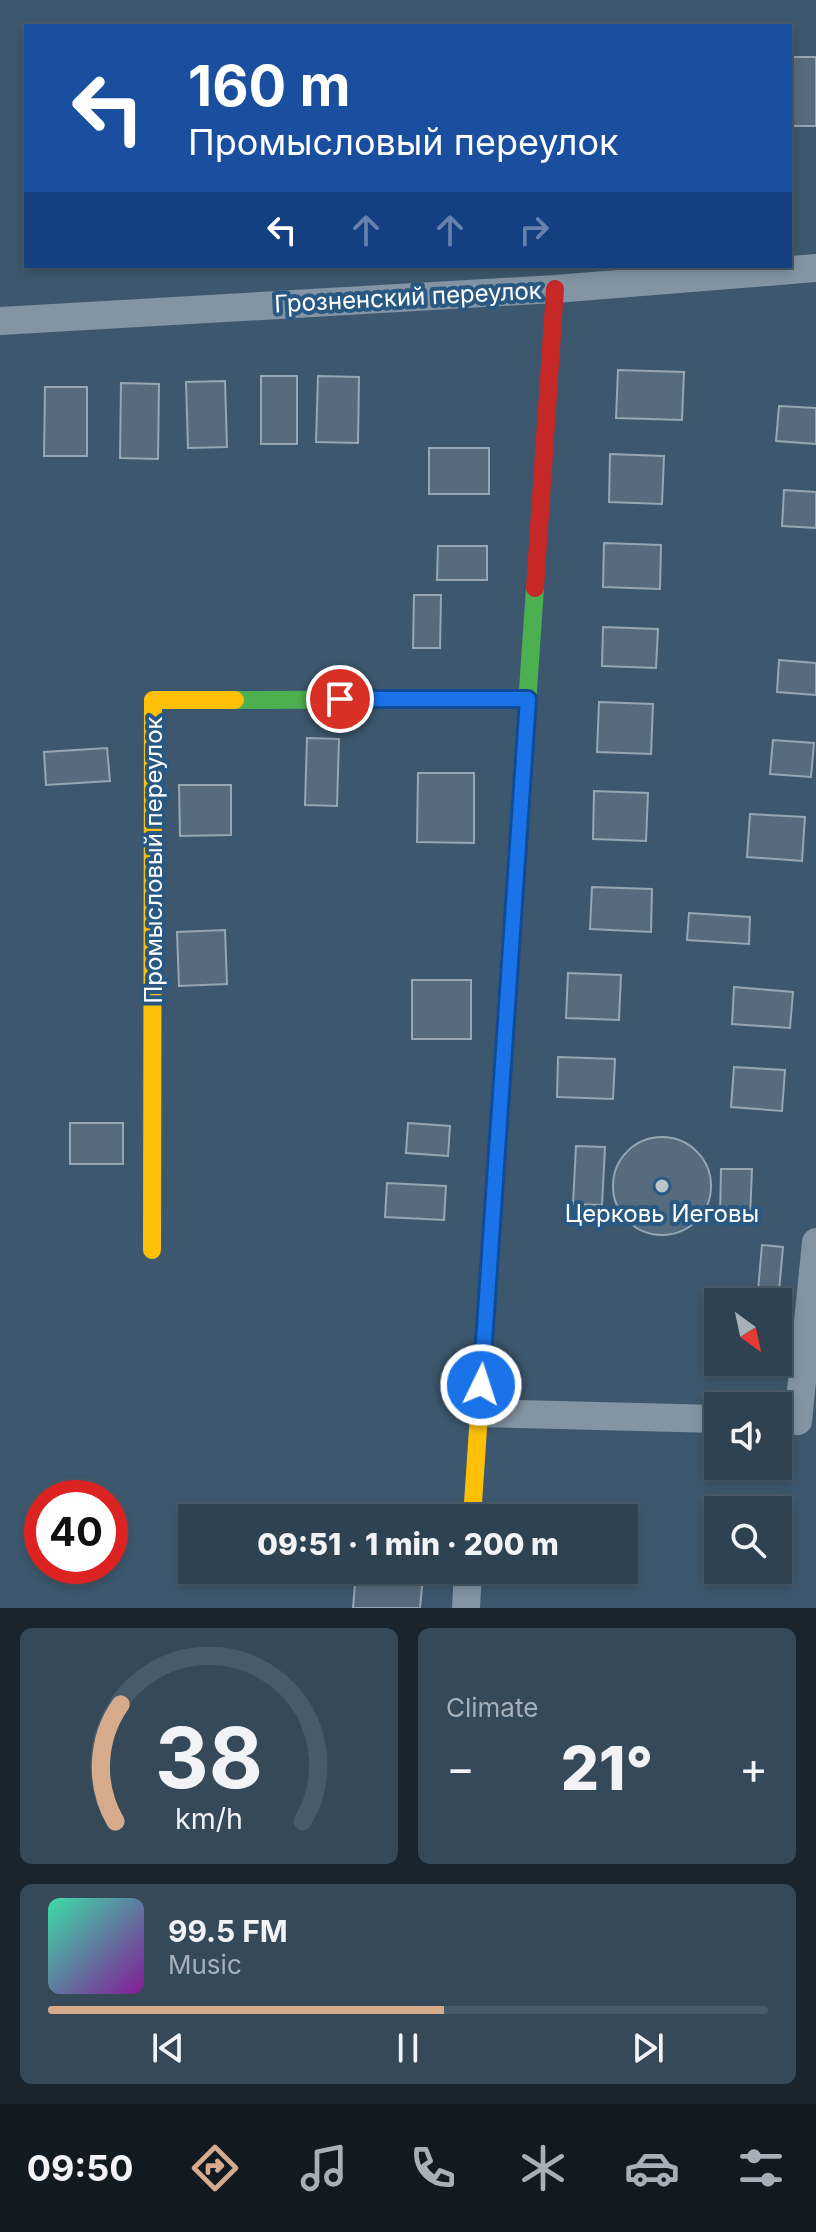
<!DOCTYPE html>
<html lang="en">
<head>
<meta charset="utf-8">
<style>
  :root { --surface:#2e4252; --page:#364959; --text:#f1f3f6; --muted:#a7b0b8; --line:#495b69; --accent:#d6ab8b }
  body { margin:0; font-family:Inter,sans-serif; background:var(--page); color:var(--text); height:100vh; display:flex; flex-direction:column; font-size:30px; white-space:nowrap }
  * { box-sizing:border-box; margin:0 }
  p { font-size:26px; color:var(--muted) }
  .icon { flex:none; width:44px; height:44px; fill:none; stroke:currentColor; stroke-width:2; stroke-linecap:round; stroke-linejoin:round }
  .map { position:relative; height:1608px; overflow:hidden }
  .panel { display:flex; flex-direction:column; gap:20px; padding:20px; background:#19242d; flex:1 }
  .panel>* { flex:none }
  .top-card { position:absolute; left:24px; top:24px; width:768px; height:244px; border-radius:0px; box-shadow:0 4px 12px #0003,0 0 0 2px var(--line); background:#1a4fa0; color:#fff; overflow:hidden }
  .needle { width:52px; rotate:147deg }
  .tools { position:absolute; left:704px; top:1288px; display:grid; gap:16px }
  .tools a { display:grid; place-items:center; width:88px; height:88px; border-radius:0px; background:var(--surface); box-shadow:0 4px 12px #0003,0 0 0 2px var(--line); font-size:40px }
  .speed { position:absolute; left:24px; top:1480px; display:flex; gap:16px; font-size:40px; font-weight:700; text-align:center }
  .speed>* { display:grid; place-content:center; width:104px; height:104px; border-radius:50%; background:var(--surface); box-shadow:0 4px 12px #0003,0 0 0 2px var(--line); line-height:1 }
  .speed .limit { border:12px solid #d22; background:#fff; color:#111 }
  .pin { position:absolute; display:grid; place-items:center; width:68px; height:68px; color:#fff; margin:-34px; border:4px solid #fff; border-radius:50%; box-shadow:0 2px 8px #0007 }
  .me { position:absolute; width:88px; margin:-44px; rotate:4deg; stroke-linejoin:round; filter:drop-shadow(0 0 6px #0008) }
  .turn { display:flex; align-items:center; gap:28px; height:168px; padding:0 32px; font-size:36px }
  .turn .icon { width:104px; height:104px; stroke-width:2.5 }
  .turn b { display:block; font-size:56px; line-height:68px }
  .lanes { display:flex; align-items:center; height:76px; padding:0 32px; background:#0003; justify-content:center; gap:40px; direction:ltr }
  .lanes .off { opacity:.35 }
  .big { font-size:60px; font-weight:800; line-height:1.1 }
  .panel .card { flex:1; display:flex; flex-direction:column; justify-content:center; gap:12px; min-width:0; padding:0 28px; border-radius:12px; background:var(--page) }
  .panel .dial { align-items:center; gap:0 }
  .dial svg { height:208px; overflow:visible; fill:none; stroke:var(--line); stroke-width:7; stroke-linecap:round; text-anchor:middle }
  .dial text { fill:var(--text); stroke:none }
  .song { display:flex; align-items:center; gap:24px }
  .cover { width:96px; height:96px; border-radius:12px; background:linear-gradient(135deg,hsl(160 70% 55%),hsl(290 70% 35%)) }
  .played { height:8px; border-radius:4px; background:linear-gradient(90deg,var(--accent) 55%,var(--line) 55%) }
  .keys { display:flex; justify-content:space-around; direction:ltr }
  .heat { display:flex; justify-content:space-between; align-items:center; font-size:44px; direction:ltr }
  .panel .tiles { flex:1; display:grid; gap:20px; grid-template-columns:1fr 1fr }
  .card:last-child { grid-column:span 2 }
  .trip { position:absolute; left:178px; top:1504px; width:460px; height:80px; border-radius:0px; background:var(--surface); box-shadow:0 4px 12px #0003,0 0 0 2px var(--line); font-weight:800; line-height:80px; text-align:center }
  .tabs { display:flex; height:128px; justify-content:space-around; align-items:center; background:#121a21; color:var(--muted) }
  .tabs .icon { width:56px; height:56px }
  .tabs .current { color:var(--accent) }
  .tabs b { font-size:36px; color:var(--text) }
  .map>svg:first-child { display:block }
  .building { fill:#566c7e; stroke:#96a6b3; stroke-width:2 }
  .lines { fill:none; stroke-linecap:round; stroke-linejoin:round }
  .street { stroke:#8394a4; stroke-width:28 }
  .fast { stroke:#4caf50; stroke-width:18 }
  .slow { stroke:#ffc107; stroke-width:18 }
  .jam { stroke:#c62828; stroke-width:18 }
  .route-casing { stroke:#114b97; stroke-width:20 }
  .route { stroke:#1a73e8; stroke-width:14 }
  .poi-dot { fill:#bbc5cc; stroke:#295982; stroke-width:3 }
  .labels { text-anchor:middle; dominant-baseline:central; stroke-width:8; stroke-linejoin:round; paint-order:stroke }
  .street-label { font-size:24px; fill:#fff; stroke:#295982 }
  .poi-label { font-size:24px; fill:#fff; stroke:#295982 }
</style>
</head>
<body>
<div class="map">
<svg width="816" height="1608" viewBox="0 0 816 1608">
  <rect width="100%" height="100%" fill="#3d586e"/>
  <path class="building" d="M790 57H816V126H790Z
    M618 370 684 372 682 420 616 418Z
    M261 376H297V444H261Z
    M318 376 359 377 358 443 316 442Z
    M225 381 227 447 188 448 186 382Z
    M121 383 159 384 158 459 120 458Z
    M45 387H87V456H44Z
    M779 406 816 408V444L776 441Z
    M429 448H489V494H429Z
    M610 454 664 456 662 504 609 502Z
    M784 490 816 492V528L782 526Z
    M604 543 661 545 660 589 603 587Z
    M438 546H487V580H437Z
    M414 595H441L440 648H413Z
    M603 627 658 629 656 668 602 666Z
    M779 660 816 663V695L777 692Z
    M599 702 653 704 651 754 597 752Z
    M307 738 339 739 337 806 305 805Z
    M773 740 814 743 811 777 770 774Z
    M107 748 110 781 46 785 44 752Z
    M418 773H474V843L417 842Z
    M179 785H231V835L180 836Z
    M594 791 648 793 646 841 593 839Z
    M750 814 805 817 802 861 747 857Z
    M592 887 652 889 651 932 590 929Z
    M689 913 750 917 749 944 687 940Z
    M225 930 227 984 179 986 177 932Z
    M568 973 621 975 619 1020 566 1018Z
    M412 980H471V1039H412Z
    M734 987 793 992 790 1028 732 1024Z
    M558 1057 615 1059 613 1099 557 1097Z
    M734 1067 785 1070 782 1111 731 1107Z
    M70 1123H123V1164H70Z
    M408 1123 450 1126 448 1156 406 1153Z
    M613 1186a49 49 0 1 1 98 0a49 49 0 1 1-98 0Z
    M576 1146 605 1147 602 1205 573 1204Z
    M721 1169H752L750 1218 720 1217Z
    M387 1183 446 1186 444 1220 385 1217Z
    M762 1245 783 1247 778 1302H757Z
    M356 1571 423 1576 420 1608H353Z"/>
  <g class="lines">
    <path class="street" d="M0 321 555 289 816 268
      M479 1413 718 1419
      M778 1420 798 1421 816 1242
      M466 1608 468 1570"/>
    <path class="fast" d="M235 700 528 699
      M510 953 535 588"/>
    <path class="slow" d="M152 1250 153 700H235
      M472 1518 510 953"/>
    <path class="jam" d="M535 588 555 289"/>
  </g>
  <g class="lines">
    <defs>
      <path id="route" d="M340 699H528L481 1385"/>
    </defs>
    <use href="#route" class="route-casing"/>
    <use href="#route" class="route"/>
  </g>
  <circle class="poi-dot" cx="662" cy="1186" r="8"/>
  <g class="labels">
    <g class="street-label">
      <text transform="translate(408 297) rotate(-3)">Грозненский переулок</text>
      <text transform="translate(153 860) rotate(-90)">Промысловый переулок</text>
    </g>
    <g class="poi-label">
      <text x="662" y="1213">Церковь Иеговы</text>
    </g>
  </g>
</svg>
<div class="tools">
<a><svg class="needle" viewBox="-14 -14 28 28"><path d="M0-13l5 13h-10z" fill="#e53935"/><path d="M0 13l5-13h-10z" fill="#a7b0b8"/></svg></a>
<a><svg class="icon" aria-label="sound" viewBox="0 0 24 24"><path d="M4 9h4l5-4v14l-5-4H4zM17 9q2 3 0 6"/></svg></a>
<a><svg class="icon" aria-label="search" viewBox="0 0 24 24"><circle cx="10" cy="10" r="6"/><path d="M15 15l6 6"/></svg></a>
</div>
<div class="speed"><div class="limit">40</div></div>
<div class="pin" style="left:340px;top:699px;background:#d93025"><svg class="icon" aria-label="arrive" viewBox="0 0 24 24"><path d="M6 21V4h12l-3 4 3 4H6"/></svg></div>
<svg class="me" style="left:481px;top:1385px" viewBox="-20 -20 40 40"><circle r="17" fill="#1a73e8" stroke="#fff" stroke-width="3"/><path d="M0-11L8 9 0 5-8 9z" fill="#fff"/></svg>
<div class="trip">09:51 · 1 min · 200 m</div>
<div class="top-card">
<div class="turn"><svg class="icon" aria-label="left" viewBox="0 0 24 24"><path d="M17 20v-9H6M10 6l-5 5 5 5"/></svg><div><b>160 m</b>Промысловый переулок</div></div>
<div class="lanes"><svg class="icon" aria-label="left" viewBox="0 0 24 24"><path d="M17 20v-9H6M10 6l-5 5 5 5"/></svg><svg class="icon off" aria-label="ahead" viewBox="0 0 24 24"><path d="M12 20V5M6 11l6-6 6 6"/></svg><svg class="icon off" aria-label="ahead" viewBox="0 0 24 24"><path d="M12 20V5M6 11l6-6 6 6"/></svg><svg class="icon off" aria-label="right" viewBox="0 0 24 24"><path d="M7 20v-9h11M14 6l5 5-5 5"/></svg></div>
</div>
</div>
<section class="panel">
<div class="tiles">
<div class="card dial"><svg viewBox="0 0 100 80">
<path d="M14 69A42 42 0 1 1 86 69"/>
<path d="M14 69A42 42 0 0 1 16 24" stroke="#d6ab8b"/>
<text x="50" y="56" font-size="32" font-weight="700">38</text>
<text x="50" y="72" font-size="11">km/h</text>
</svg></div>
<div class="card"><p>Climate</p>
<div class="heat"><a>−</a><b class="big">21°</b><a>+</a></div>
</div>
<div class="card">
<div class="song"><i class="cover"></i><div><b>99.5 FM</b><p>Music</p></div></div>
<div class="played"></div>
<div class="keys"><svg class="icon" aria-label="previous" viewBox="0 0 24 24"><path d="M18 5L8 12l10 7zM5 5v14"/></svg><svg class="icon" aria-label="pause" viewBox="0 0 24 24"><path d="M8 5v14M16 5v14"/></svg><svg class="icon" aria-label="next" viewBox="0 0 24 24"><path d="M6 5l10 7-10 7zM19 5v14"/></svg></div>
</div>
</div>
</section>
<nav class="tabs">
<b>09:50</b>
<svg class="icon current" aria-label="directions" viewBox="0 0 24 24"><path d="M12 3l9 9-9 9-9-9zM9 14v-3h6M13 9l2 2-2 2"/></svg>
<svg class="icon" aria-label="music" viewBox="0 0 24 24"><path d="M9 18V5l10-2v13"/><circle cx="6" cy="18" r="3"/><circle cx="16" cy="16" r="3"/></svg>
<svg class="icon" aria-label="phone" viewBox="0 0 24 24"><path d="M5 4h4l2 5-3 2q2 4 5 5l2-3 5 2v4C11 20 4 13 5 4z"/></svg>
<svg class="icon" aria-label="climate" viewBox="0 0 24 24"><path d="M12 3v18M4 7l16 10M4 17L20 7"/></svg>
<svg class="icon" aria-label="car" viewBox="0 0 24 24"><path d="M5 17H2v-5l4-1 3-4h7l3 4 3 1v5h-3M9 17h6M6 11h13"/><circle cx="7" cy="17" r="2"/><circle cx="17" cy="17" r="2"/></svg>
<svg class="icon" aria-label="filters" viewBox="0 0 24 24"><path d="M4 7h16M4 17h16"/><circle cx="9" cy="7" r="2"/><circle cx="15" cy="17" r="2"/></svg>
</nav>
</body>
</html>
